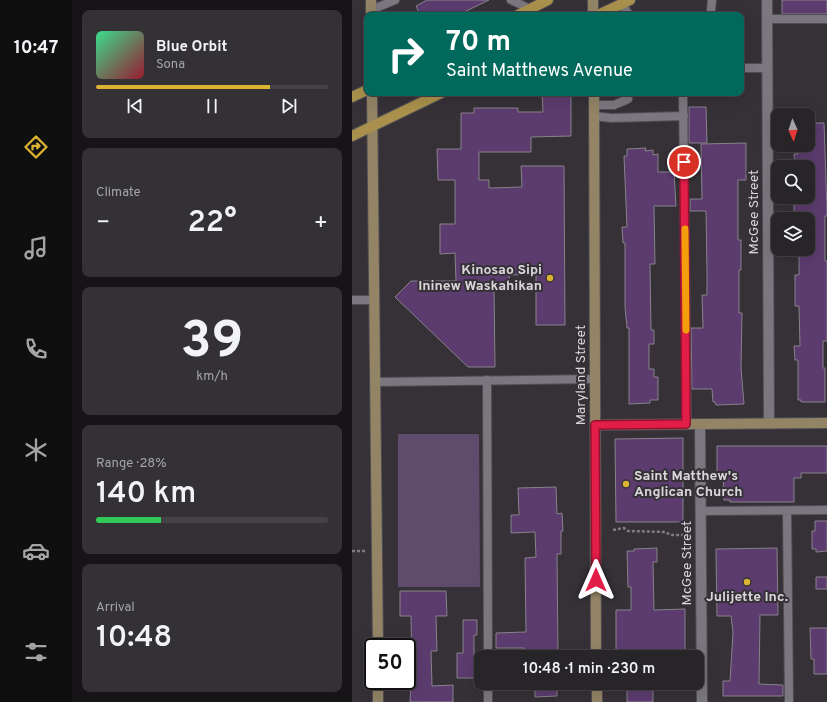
<!DOCTYPE html>
<html lang="en">
<head>
<meta charset="utf-8">
<style>
  :root { --surface:#282529; --page:#343135; --text:#f1f3f6; --muted:#a5a5a8; --line:#444246; --accent:#dcb233 }
  body { margin:0; font-family:Overpass,sans-serif; background:var(--page); color:var(--text); height:100vh; display:flex; flex-direction:column; font-size:15px; white-space:nowrap }
  * { box-sizing:border-box; margin:0 }
  p { font-size:13px; color:var(--muted) }
  .icon { flex:none; width:22px; height:22px; fill:none; stroke:currentColor; stroke-width:2; stroke-linecap:round; stroke-linejoin:round }
  .map { position:relative; flex:1; overflow:hidden }
  .details { display:flex; flex-direction:column; gap:10px; padding:10px; background:#161417; width:280px }
  .details>* { flex:none }
  .hud { position:absolute; left:12px; top:12px; width:380px; height:84px; border-radius:8px; box-shadow:0 4px 16px #0002,0 0 0 1px var(--line); background:#00695c; color:#fff; overflow:hidden }
  .needle { width:26px; rotate:177deg }
  .tools { position:absolute; left:419px; top:108px; display:grid; gap:8px }
  .tools a { display:grid; place-items:center; width:44px; height:44px; border-radius:8px; background:var(--surface); box-shadow:0 4px 16px #0002,0 0 0 1px var(--line); font-size:20px }
  .speed { position:absolute; left:12px; top:638px; display:flex; gap:8px; font-size:20px; font-weight:700; text-align:center }
  .speed>* { display:grid; place-content:center; width:52px; height:52px; border-radius:50%; background:var(--surface); box-shadow:0 4px 16px #0002,0 0 0 1px var(--line); line-height:1 }
  .speed .limit { border:2px solid #111; border-radius:6px; background:#fff; color:#111 }
  .pin { position:absolute; display:grid; place-items:center; width:34px; height:34px; color:#fff; margin:-17px; border:2px solid #fff; border-radius:50%; box-shadow:0 1px 4px #0007 }
  .me { position:absolute; width:44px; margin:-22px; rotate:0deg; stroke-linejoin:round; filter:drop-shadow(0 0 3px #0008) }
  .turn { display:flex; align-items:center; gap:14px; height:84px; padding:0 16px; font-size:18px }
  .turn .icon { width:52px; height:52px; stroke-width:2.5 }
  .turn b { display:block; font-size:28px; line-height:34px }
  .big { font-size:30px; font-weight:600; line-height:1.1 }
  .details .tile { flex:1; display:flex; flex-direction:column; justify-content:center; gap:6px; min-width:0; padding:0 14px; border-radius:8px; background:var(--page) }
  .details .dial { align-items:center; gap:0 }
  .dial b { font-size:52px; line-height:1 }
  .song { display:flex; align-items:center; gap:12px }
  .cover { width:48px; height:48px; border-radius:6px; background:linear-gradient(135deg,hsl(150 70% 55%),hsl(350 70% 35%)) }
  .played { height:4px; border-radius:2px; background:linear-gradient(90deg,var(--accent) 75%,var(--line) 75%) }
  .keys { display:flex; justify-content:space-around; direction:ltr }
  .heat { display:flex; justify-content:space-between; align-items:center; font-size:22px; direction:ltr }
  .charge { height:6px; border-radius:3px; background:linear-gradient(90deg,#34c759 28%,var(--line) 0) }
  .trip { position:absolute; left:122px; top:650px; width:230px; height:40px; border-radius:8px; background:var(--surface); box-shadow:0 4px 16px #0002,0 0 0 1px var(--line); font-weight:600; line-height:40px; text-align:center }
  main { display:flex; flex:1; min-height:0 }
  .menu { display:flex; flex-direction:column; width:72px; justify-content:space-around; align-items:center; background:#100f10; color:var(--muted) }
  .menu .icon { width:28px; height:28px }
  .menu .current { color:var(--accent) }
  .menu b { font-size:18px; color:var(--text) }
  .map>svg:first-child { display:block }
  .green { fill:#5f4c6c }
  .building { fill:#5c3c6f; stroke:#87828a }
  .lines { fill:none; stroke-linecap:round; stroke-linejoin:round }
  .lane-casing { stroke:#514e53; stroke-width:10 }
  .street-casing { stroke:#514e53; stroke-width:12 }
  .secondary-casing { stroke:#514e53; stroke-width:12 }
  .primary-casing { stroke:#514e53; stroke-width:12 }
  .path { stroke:#807c81; stroke-width:2.5; stroke-dasharray:3 2; stroke-linecap:butt }
  .lane { stroke:#7b777e; stroke-width:8 }
  .street { stroke:#7b777e; stroke-width:10 }
  .secondary { stroke:#928465; stroke-width:10 }
  .primary { stroke:#a9904c; stroke-width:10 }
  .route-casing { stroke:#92132f; stroke-width:10 }
  .route { stroke:#e11d48; stroke-width:7 }
  .slow { stroke:#f59e0b; stroke-width:7 }
  .poi-dot { fill:#dcb233; stroke:#353137; stroke-width:1.5 }
  .labels { text-anchor:middle; dominant-baseline:central; stroke-width:4; stroke-linejoin:round; paint-order:stroke }
  .street-label { font-size:14px; fill:#d9d6da; stroke:#353137 }
  .poi-label { font-size:14px; font-weight:bold; fill:#d9d6da; stroke:#353137; text-anchor:end }
</style>
</head>
<body>
<main>
<nav class="menu">
<b>10:47</b>
<svg class="icon current" aria-label="directions" viewBox="0 0 24 24"><path d="M12 3l9 9-9 9-9-9zM9 14v-3h6M13 9l2 2-2 2"/></svg>
<svg class="icon" aria-label="music" viewBox="0 0 24 24"><path d="M9 18V5l10-2v13"/><circle cx="6" cy="18" r="3"/><circle cx="16" cy="16" r="3"/></svg>
<svg class="icon" aria-label="phone" viewBox="0 0 24 24"><path d="M5 4h4l2 5-3 2q2 4 5 5l2-3 5 2v4C11 20 4 13 5 4z"/></svg>
<svg class="icon" aria-label="climate" viewBox="0 0 24 24"><path d="M12 3v18M4 7l16 10M4 17L20 7"/></svg>
<svg class="icon" aria-label="car" viewBox="0 0 24 24"><path d="M5 17H2v-5l4-1 3-4h7l3 4 3 1v5h-3M9 17h6M6 11h13"/><circle cx="7" cy="17" r="2"/><circle cx="17" cy="17" r="2"/></svg>
<svg class="icon" aria-label="filters" viewBox="0 0 24 24"><path d="M4 7h16M4 17h16"/><circle cx="9" cy="7" r="2"/><circle cx="15" cy="17" r="2"/></svg>
</nav>
<section class="details">
<div class="tile">
<div class="song"><i class="cover"></i><div><b>Blue Orbit</b><p>Sona</p></div></div>
<div class="played"></div>
<div class="keys"><svg class="icon" aria-label="previous" viewBox="0 0 24 24"><path d="M18 5L8 12l10 7zM5 5v14"/></svg><svg class="icon" aria-label="pause" viewBox="0 0 24 24"><path d="M8 5v14M16 5v14"/></svg><svg class="icon" aria-label="next" viewBox="0 0 24 24"><path d="M6 5l10 7-10 7zM19 5v14"/></svg></div>
</div>
<div class="tile"><p>Climate</p>
<div class="heat"><a>−</a><b class="big">22°</b><a>+</a></div>
</div>
<div class="tile dial"><b>39</b><p>km/h</p></div>
<div class="tile"><p>Range · 28%</p><b class="big">140 km</b><div class="charge"></div></div>
<div class="tile"><p>Arrival</p><b class="big">10:48</b></div>
</section>
<div class="map">
<svg width="475" height="702" viewBox="0 0 475 702">
  <rect width="100%" height="100%" fill="#353137"/>
  <path class="green" d="M46 434H127L128 587H46Z"/>
  <path class="building" d="M75 0H137L106 15H68L64 6Z
    M430 0H475V14H430Z
    M190 93H219V136L179 137V152H127V180H137V188L170 187 169 166H212L213 325H184V274L157 275 158 284 142 285 143 367H116L43 297 59 281H104L103 253 88 254V224H103V180H86L85 149H109V113H122V108H166V112H191Z
    M337 107H354L355 143H337Z
    M456 123H472L475 211V216H473V261H475V341H471V368H473V402H449V400H446V360H443L442 346H448L447 306H443V275H447V249H456V215H442V202L456 203V167H443L442 154H446V145H456Z
    M394 143V180H386V240H389V270H387V313H390L389 368 392 404 364 405 363 402H361L360 389H340L339 328H351L350 295H355V271L354 211H338V199H350L349 144Z
    M294 148 293 151 301 150V155L306 154V172H322L324 206H302L303 264H298L299 330H302V344H297V369H302V377H306V400H298V403L277 404V328H275L273 307V243H271L270 227H275L272 156H275V149Z
    M331 438V522H264L263 439Z
    M365 446H475V473H449V478H442V502H378V500H372L371 475H365Z
    M204 487 205 514 210 513 211 531H209V554H205L206 653 172 652V648H144V633L174 632 173 558 184 557 183 532 159 533V515H167L166 488Z
    M463 521H475V551L464 552V549H460V531H463Z
    M305 548V562H301L302 610 333 609V654H264V610H279V587H276L275 551H282V549Z
    M425 548 426 615H408L407 684 431 685V696H371V681H378L381 633 379 616H365L364 549Z
    M464 577H475V589H464Z
    M48 591H94L95 616H84L85 651H79L80 686 101 685V702H58L60 663 59 616H48Z
    M111 620H125V635H122V678H105V653H111Z
    M458 628H475V674H462V659H459Z
    M183 683H205V696L183 697Z
    M275 683H301V702H275Z"/>
  <g class="lines">
    <defs>
      <path id="lane" d="M159 0 178 9
        M270 4 277 15
        M19 10 43 0
        M359 11 360 0
        M416 19H475
        M389 68H416
        M331 93 335 424
        M242 105H262L276 99
        M242 116 259 118 332 116
        M0 300H23
        M135 380 136 657
        M24 382 243 379
        M349 511 475 510
        M435 511 437 702
        M136 683V702"/>
      <path id="street" d="M415 0 417 423
        M348 424 350 702"/>
      <path id="secondary" d="M19 0V15
        M241 0V15
        M20 93 26 647
        M242 93 244 657
        M243 425 475 423
        M26 681V702
        M245 683V702"/>
      <path id="primary" d="M166 15 196 0
        M246 15 278 0
        M0 97 15 90
        M0 136 89 93"/>
    </defs>
    <use href="#lane" class="lane-casing"/>
    <use href="#street" class="street-casing"/>
    <use href="#secondary" class="secondary-casing"/>
    <use href="#primary" class="primary-casing"/>
    <path class="path" d="M261 530 272 528 276 531 313 532 319 535H337
      M0 551H13"/>
    <use href="#lane" class="lane"/>
    <use href="#street" class="street"/>
    <use href="#secondary" class="secondary"/>
    <use href="#primary" class="primary"/>
  </g>
  <g class="lines">
    <defs>
      <path id="route" d="M244 580 243 425 334 424 332 162"/>
    </defs>
    <use href="#route" class="route-casing"/>
    <use href="#route" class="route"/>
    <path class="slow" d="M333 229 334 330"/>
  </g>
  <g class="poi-dot">
    <circle cx="198" cy="278" r="4"/>
    <circle cx="274" cy="484" r="4"/>
    <circle cx="395" cy="582" r="4"/>
  </g>
  <g class="labels">
    <g class="street-label">
      <text transform="translate(402 212) rotate(-90)">McGee Street</text>
      <text transform="translate(229 375) rotate(-90)">Maryland Street</text>
      <text transform="translate(335 563) rotate(-90)">McGee Street</text>
    </g>
    <g class="poi-label">
      <text x="190" y="270">Kinosao Sipi<tspan x="190" dy="16">Ininew Waskahikan</tspan></text>
      <text x="282" y="476" text-anchor="start">Saint Matthew's<tspan x="282" dy="16">Anglican Church</tspan></text>
      <text x="395" y="597" text-anchor="middle">Julijette Inc.</text>
    </g>
  </g>
</svg>
<div class="tools">
<a><svg class="needle" viewBox="-14 -14 28 28"><path d="M0-13l5 13h-10z" fill="#e53935"/><path d="M0 13l5-13h-10z" fill="#a5a5a8"/></svg></a>
<a><svg class="icon" aria-label="search" viewBox="0 0 24 24"><circle cx="10" cy="10" r="6"/><path d="M15 15l6 6"/></svg></a>
<a><svg class="icon" aria-label="layers" viewBox="0 0 24 24"><path d="M12 4l9 5-9 5-9-5zM3 14l9 5 9-5"/></svg></a>
</div>
<div class="speed"><div class="limit">50</div></div>
<div class="pin" style="left:332px;top:162px;background:#d93025"><svg class="icon" aria-label="arrive" viewBox="0 0 24 24"><path d="M6 21V4h12l-3 4 3 4H6"/></svg></div>
<svg class="me" style="left:244px;top:580px" viewBox="-20 -20 40 40"><path d="M0-17L14 15 0 8-14 15z" fill="#e11d48" stroke="#fff" stroke-width="4"/></svg>
<div class="trip">10:48 · 1 min · 230 m</div>
<div class="hud">
<div class="turn"><svg class="icon" aria-label="right" viewBox="0 0 24 24"><path d="M7 20v-9h11M14 6l5 5-5 5"/></svg><div><b>70 m</b>Saint Matthews Avenue</div></div>
</div>
</div>
</main>
</body>
</html>
